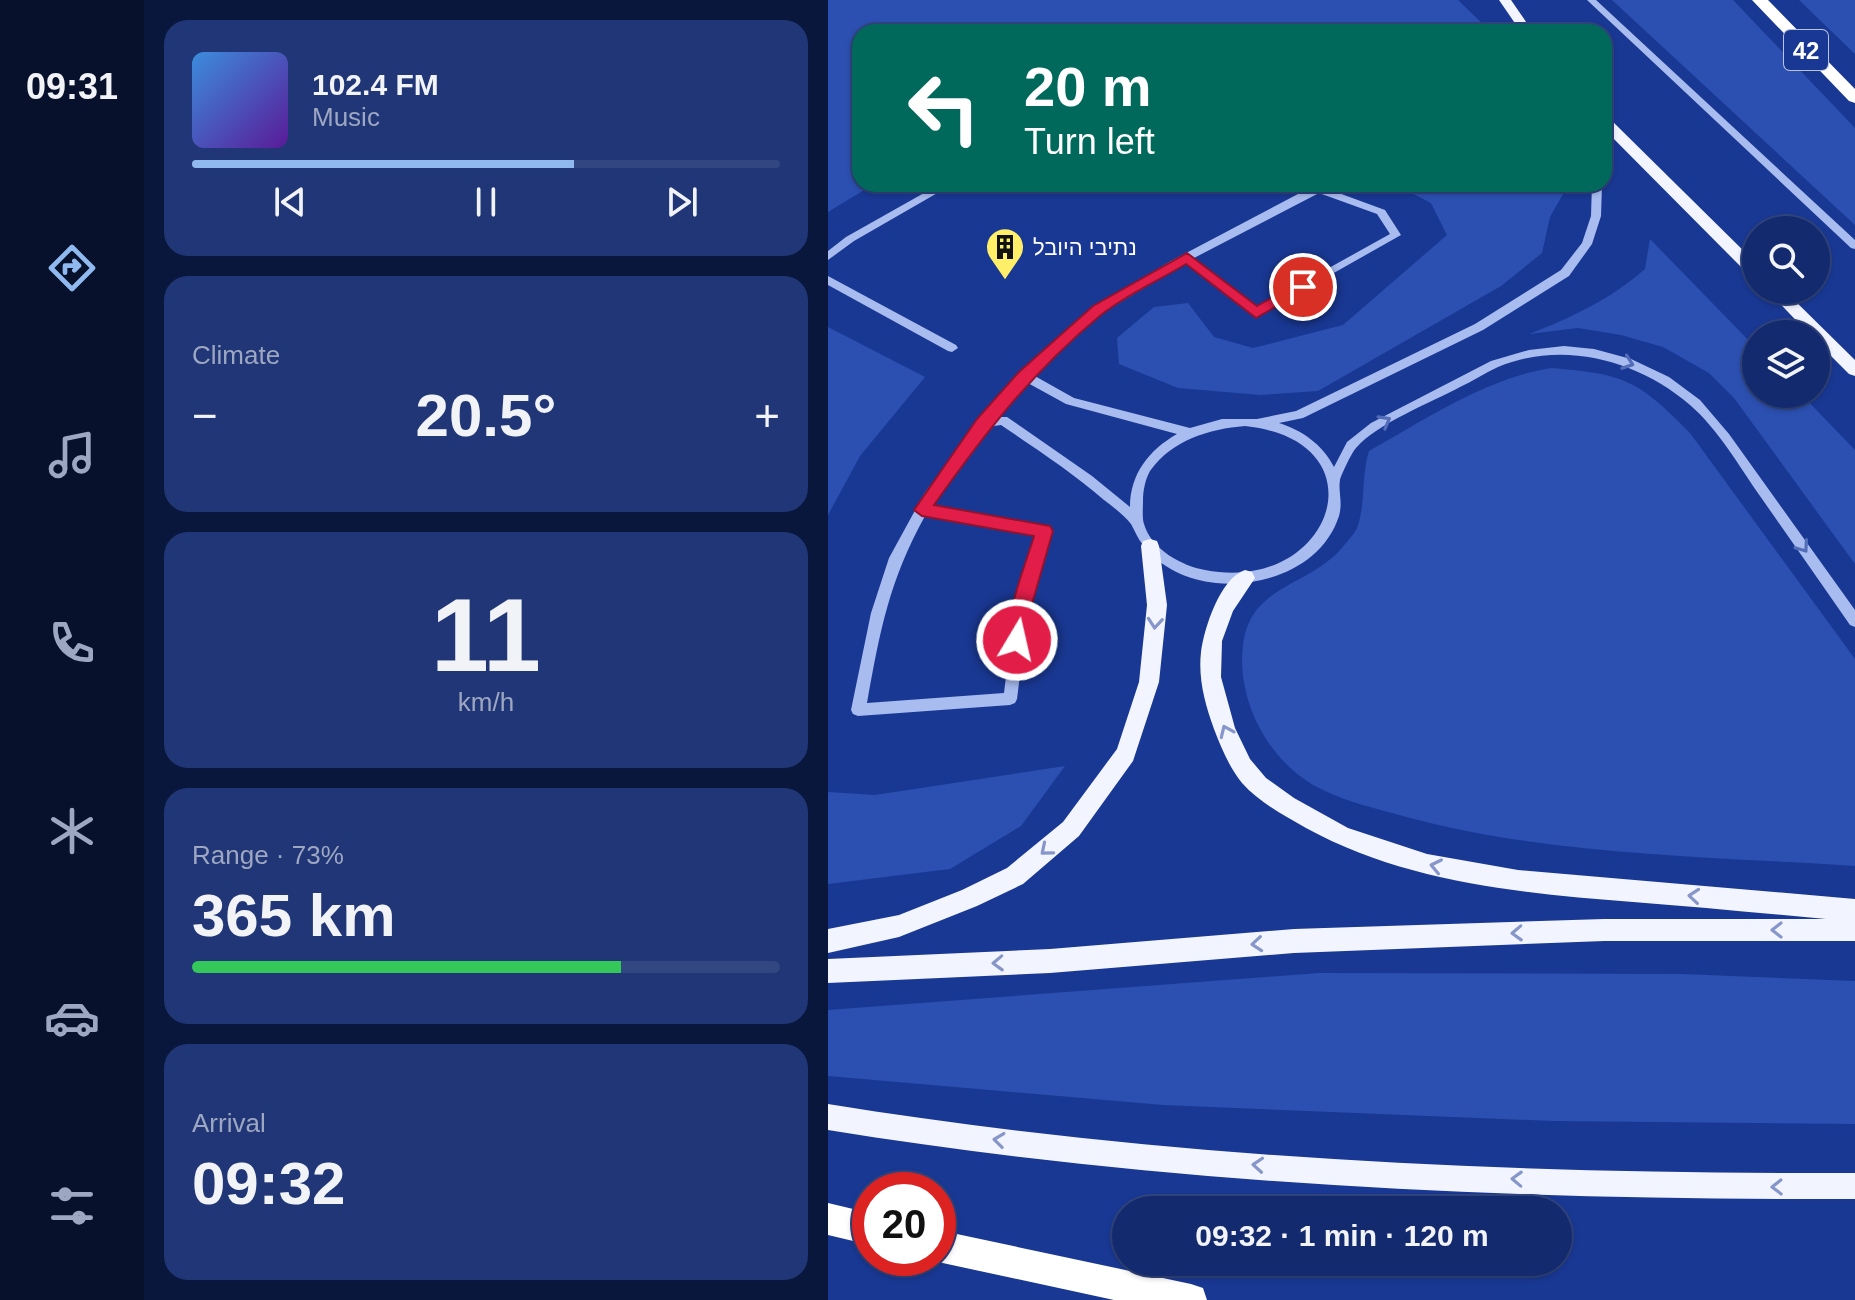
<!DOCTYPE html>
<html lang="en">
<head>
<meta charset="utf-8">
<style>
  :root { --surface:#132a6e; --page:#203676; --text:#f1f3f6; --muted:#9da7c2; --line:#324681; --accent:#90b9f0 }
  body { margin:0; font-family:Helvetica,"Noto Sans Hebrew",sans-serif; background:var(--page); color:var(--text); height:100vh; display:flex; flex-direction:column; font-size:30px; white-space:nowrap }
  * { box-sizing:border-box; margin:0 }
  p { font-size:26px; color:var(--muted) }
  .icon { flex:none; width:44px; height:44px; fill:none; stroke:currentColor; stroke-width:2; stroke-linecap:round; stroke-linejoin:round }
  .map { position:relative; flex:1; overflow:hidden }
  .details { display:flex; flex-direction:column; gap:20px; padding:20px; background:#0a173c; width:684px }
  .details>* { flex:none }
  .banner { position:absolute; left:24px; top:24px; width:760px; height:168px; border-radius:24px; box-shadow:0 2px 6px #0004,0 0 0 2px var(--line); background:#00695c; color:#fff; overflow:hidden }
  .controls { position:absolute; left:914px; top:216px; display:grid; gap:16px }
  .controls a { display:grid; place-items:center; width:88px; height:88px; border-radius:50%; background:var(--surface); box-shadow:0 2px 6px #0004,0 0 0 2px var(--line); font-size:40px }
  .speed { position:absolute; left:24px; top:1172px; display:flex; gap:16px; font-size:40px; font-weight:700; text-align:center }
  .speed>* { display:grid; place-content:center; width:104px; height:104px; border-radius:50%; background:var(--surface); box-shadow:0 2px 6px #0004,0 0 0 2px var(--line); line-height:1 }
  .speed .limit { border:12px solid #d22; background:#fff; color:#111 }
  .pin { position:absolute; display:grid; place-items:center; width:68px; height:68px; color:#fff; margin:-34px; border:4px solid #fff; border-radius:50%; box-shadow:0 2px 8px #0007 }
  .me { position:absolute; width:88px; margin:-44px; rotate:9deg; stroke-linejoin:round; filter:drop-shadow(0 0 6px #0008) }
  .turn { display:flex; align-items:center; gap:28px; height:168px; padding:0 40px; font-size:36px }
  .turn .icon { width:104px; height:104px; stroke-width:2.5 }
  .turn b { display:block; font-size:56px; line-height:68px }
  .big { font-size:60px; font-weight:700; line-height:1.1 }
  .details .widget { flex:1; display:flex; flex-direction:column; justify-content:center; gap:12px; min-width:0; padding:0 28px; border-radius:24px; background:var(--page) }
  .details .dial { align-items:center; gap:0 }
  .dial b { font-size:104px; line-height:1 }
  .song { display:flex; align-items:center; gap:24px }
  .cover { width:96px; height:96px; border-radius:12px; background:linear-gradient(135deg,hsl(210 70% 55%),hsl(270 70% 35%)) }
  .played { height:8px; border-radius:4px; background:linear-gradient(90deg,var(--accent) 65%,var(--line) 65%) }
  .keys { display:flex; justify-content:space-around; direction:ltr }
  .heat { display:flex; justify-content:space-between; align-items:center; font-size:44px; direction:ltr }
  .charge { height:12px; border-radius:6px; background:linear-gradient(90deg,#34c759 73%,var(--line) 0) }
  .trip { position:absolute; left:284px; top:1196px; width:460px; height:80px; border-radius:40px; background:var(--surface); box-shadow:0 2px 6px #0004,0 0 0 2px var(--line); font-weight:700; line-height:80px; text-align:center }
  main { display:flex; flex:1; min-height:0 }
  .dock { display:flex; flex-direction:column; width:144px; justify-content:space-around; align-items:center; background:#08112c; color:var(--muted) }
  .dock .icon { width:56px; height:56px }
  .dock .on { color:var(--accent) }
  .dock b { font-size:36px; color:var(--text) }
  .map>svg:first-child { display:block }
  .green { fill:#2c50b1 }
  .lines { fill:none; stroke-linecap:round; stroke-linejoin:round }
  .minor { fill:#a9bcf0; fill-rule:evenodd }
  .major { fill:#f2f5ff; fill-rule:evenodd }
  .highway { fill:#fff; fill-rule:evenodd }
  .oneway { stroke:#536db8 }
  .oneway2 { stroke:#8696c9 }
  .route { fill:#e11d48; stroke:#92132f; stroke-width:2 }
  .labels { text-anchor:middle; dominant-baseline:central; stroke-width:8; stroke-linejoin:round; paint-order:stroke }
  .far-poi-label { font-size:22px; fill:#fff; stroke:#193893; text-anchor:start }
  .shield { fill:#193893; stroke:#bac3df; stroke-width:2 }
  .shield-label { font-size:24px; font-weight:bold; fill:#fff }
</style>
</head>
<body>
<main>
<nav class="dock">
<b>09:31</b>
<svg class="icon on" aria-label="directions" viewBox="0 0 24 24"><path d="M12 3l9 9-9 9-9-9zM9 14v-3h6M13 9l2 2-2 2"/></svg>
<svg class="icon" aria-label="music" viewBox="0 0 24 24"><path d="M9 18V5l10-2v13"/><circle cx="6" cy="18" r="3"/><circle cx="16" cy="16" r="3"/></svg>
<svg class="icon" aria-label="phone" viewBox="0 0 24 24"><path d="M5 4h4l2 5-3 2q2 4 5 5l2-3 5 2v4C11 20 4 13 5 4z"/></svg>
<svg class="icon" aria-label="climate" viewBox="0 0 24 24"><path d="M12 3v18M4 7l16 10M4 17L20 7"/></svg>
<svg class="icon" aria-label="car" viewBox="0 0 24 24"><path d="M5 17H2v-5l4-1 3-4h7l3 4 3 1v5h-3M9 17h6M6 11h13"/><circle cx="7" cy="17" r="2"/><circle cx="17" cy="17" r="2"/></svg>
<svg class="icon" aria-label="filters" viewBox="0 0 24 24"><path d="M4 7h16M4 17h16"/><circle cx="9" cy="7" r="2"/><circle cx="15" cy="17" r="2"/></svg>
</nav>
<section class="details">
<div class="widget">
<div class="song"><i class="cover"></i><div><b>102.4 FM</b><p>Music</p></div></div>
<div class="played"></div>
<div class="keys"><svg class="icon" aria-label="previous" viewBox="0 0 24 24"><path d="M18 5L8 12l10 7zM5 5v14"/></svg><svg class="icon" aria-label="pause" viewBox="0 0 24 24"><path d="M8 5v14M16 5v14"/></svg><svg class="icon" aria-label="next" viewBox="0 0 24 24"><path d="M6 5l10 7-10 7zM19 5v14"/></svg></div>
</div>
<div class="widget"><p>Climate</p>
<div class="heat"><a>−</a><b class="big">20.5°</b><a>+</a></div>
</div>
<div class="widget dial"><b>11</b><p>km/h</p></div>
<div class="widget"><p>Range · 73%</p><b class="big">365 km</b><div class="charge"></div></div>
<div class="widget"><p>Arrival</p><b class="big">09:32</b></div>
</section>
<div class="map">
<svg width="1027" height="1300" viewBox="0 0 1027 1300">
  <rect width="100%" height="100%" fill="#193893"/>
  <path class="green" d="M0 0H630L663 32H32V184H46L0 212Z
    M784 0H905L1027 128V225Z
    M971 0H1027V54Z
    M566 184H737L739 187 722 217 714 253 673 286 490 391 433 395 350 388 291 364 289 338 326 307 360 303 386 337 425 348 515 325 619 235 603 203Z
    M822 239 928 348V394H973L1027 450V564L906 398 881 373 835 347 793 335 750 328 701 334C743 318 783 299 817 269Z
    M0 327 97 377 32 456 0 515Z
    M723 368C797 374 810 380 862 433L1027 659V866C877 856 721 856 575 816 549 809 520 802 495 790 442 765 408 702 415 645 423 582 484 588 518 543 521 539 527 533 529 528 538 504 533 476 541 451 600 418 657 379 723 368Z
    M237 766 193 826 122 869 0 884V792L47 795Z
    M491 973 853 974 1027 981V1124L725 1121 335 1105 0 1076V1010Z"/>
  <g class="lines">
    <path class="minor" d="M759 0H768L1027 240V249L1023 248Z
      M112 184H125L26 241 0 260V251L18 237Z
      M489 184H500L497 188 557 210 573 235 428 317 358 263 274 313 205 375 246 398 362 428 394 419H429L468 411 647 324 733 270 754 243 763 216 764 184H774L773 216 764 244 741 276 655 330 475 418 451 423C475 431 494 444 506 467L519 442 543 423 663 361 701 350 736 346 766 349 803 359 841 377 872 400 901 434 1027 610V627L1022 625C992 582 962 539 932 496 911 466 890 429 862 405 810 360 735 340 670 367 657 373 645 381 632 387 604 402 548 424 528 448 524 452 513 475 512 480 510 491 515 502 511 516 495 566 437 588 388 583 359 580 333 568 315 545 310 539 307 531 303 524 296 515 285 507 276 500 244 472 208 449 173 425L159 427 102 506 216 526 223 531 200 611 189 699 187 703 182 705 30 716 25 714 23 710 43 613 61 558 96 494 151 420 193 373 266 307 343 261ZM491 193 549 214 562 234 429 308 366 258ZM198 382 238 404 349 434C321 450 302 474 302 507L264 476 195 428 179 417H168ZM417 426C558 441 504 595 377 570 354 566 323 549 316 524 314 518 315 508 315 501 315 491 317 480 322 471 344 440 381 429 417 426ZM97 516 208 535 186 611 176 693 39 703C52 631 61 581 97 516Z
      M0 276 128 345 130 348 124 352 120 351 0 285Z"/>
    <path class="major" d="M671 0H683L705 32H693Z
      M776 117 781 118 928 263V277L922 276 776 129Z
      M939 290H956L1027 360V376L1021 374 988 341V334H981Z
      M322 539 329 541 331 546 339 605 331 682 305 761 251 836 195 884 149 906 71 937 0 953V929L71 915 134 890 179 868 235 822 289 749 311 682 319 605 313 546 315 541Z
      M417 570 424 572 427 578 405 611 394 641 393 677 407 728 422 759 438 778 466 798 520 828 599 854 690 870 1027 899V941H776L466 953 222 973 0 983V959L222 949 466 929 776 919H998C933 913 869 907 805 902 692 893 579 883 478 828 455 815 431 802 414 783 401 767 393 747 386 729 377 704 370 679 373 652 376 629 392 578 417 570Z
      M0 1104C339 1159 684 1174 1027 1173V1199C684 1200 338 1185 0 1130Z"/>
    <path class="highway" d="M924 0H940L1027 89V103L1021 101Z
      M0 1203 42 1213V1245L0 1235Z
      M110 1230 363 1284 375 1288 379 1300H286L110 1262 100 1258H110Z"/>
  </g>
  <defs><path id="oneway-chevron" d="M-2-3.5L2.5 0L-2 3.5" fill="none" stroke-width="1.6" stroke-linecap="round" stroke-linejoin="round" transform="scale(2)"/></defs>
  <g class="oneway">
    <use href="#oneway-chevron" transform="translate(800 363) rotate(19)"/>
    <use href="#oneway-chevron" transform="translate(557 421) rotate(-29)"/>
    <use href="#oneway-chevron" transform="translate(975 547) rotate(55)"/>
  </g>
  <g class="oneway2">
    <use href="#oneway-chevron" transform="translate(327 623) rotate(95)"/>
    <use href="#oneway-chevron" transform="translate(398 731) rotate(-114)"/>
    <use href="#oneway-chevron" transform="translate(218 850) rotate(140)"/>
    <use href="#oneway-chevron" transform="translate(608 866) rotate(-168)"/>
    <use href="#oneway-chevron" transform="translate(866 896) rotate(-175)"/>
    <use href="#oneway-chevron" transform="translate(949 930) rotate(-180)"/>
    <use href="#oneway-chevron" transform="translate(689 933) rotate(178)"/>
    <use href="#oneway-chevron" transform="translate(429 944) rotate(175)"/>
    <use href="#oneway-chevron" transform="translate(170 963) rotate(178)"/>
    <use href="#oneway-chevron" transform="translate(171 1140) rotate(-173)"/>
    <use href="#oneway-chevron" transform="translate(430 1165) rotate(-176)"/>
    <use href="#oneway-chevron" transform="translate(689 1179) rotate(-178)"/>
    <use href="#oneway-chevron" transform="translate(949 1187) rotate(179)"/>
  </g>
  <path class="route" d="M359 253 429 306 470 283 475 282 482 287 428 318 358 264C330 281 298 295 273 315 204 372 157 433 106 505L222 526 225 531 202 611 196 646H183C173 623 199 561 206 536L94 516 86 510 149 419 191 372 265 306Z"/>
  <defs>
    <symbol id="building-pin" viewBox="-11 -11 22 30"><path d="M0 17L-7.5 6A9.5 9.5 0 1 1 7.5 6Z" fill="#ffef68" stroke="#193893"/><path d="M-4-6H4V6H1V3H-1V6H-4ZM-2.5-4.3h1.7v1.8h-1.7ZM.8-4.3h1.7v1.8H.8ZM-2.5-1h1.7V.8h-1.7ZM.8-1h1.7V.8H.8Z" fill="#111"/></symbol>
  </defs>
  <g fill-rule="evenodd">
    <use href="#building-pin" x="155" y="225" width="44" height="60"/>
  </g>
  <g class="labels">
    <g class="far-poi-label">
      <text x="205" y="247">נתיבי היובל</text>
    </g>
    <rect class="shield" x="956" y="30" width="44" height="40" rx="6"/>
    <g class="shield-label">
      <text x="978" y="50">42</text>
    </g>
  </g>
</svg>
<div class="controls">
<a><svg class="icon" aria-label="search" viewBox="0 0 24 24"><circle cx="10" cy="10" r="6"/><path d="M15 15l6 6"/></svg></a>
<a><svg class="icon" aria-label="layers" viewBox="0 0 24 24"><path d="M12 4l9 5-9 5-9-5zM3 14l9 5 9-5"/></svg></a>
</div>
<div class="speed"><div class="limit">20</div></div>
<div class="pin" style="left:475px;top:287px;background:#d93025"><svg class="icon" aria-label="arrive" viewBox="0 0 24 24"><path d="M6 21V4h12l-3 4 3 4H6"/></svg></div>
<svg class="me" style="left:189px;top:640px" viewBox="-20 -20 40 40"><circle r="17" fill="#e11d48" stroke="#fff" stroke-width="3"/><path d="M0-11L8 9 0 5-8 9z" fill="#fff"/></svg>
<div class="trip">09:32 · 1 min · 120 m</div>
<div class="banner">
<div class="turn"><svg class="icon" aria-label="left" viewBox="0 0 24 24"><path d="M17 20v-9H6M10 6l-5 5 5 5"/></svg><div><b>20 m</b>Turn left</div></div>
</div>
</div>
</main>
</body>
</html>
